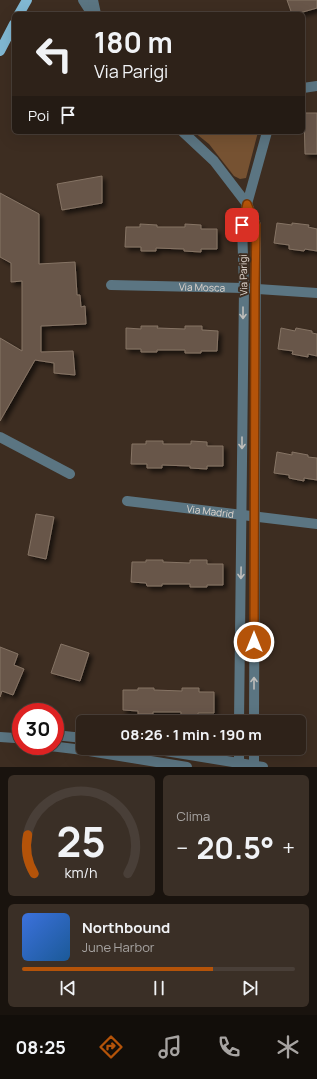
<!DOCTYPE html>
<html lang="it">
<head>
<meta charset="utf-8">
<style>
  :root { --surface:#2e2219; --page:#3a2f26; --text:#f1f3f6; --muted:#a7a4a2; --line:#493f38; --accent:#b45309 }
  body { margin:0; font-family:Manrope,sans-serif; background:var(--page); color:var(--text); height:100vh; display:flex; flex-direction:column; font-size:15px; white-space:nowrap }
  * { box-sizing:border-box; margin:0 }
  p { font-size:13px; color:var(--muted) }
  .icon { flex:none; width:22px; height:22px; fill:none; stroke:currentColor; stroke-width:2; stroke-linecap:round; stroke-linejoin:round }
  .map { position:relative; height:767px; overflow:hidden }
  .side { display:flex; flex-direction:column; gap:8px; padding:8px; background:#19130e; flex:1 }
  .side>* { flex:none }
  .hud { position:absolute; left:12px; top:12px; width:293px; height:122px; border-radius:6px; box-shadow:0 4px 16px #0002,0 0 0 1px var(--line); background:#2e2219; color:var(--text); overflow:hidden }
  .speed { position:absolute; left:12px; top:703px; display:flex; gap:8px; font-size:20px; font-weight:700; text-align:center }
  .speed>* { display:grid; place-content:center; width:52px; height:52px; border-radius:50%; background:var(--surface); box-shadow:0 4px 16px #0002,0 0 0 1px var(--line); line-height:1 }
  .speed .limit { border:6px solid #d22; background:#fff; color:#111 }
  .pin { position:absolute; display:grid; place-items:center; width:34px; height:34px; color:#fff; margin:-17px; border-radius:8px; box-shadow:0 2px 6px #0006 }
  .me { position:absolute; width:44px; margin:-22px; rotate:0deg; stroke-linejoin:round; filter:drop-shadow(0 0 3px #0008) }
  .turn { display:flex; align-items:center; gap:14px; height:84px; padding:0 16px; font-size:18px }
  .turn .icon { width:52px; height:52px; stroke-width:2.5 }
  .turn b { display:block; font-size:28px; line-height:34px }
  .then { display:flex; align-items:center; height:38px; padding:0 16px; background:#0003; gap:8px; font-size:15px }
  .big { font-size:30px; font-weight:700; line-height:1.1 }
  .side .tile { flex:1; display:flex; flex-direction:column; justify-content:center; gap:6px; min-width:0; padding:0 14px; border-radius:6px; background:var(--page) }
  .side .dial { align-items:center; gap:0 }
  .dial svg { height:104px; overflow:visible; fill:none; stroke:var(--line); stroke-width:7; stroke-linecap:round; text-anchor:middle }
  .dial text { fill:var(--text); stroke:none }
  .song { display:flex; align-items:center; gap:12px }
  .cover { width:48px; height:48px; border-radius:6px; background:linear-gradient(135deg,hsl(220 70% 55%),hsl(210 70% 35%)) }
  .played { height:4px; border-radius:2px; background:linear-gradient(90deg,var(--accent) 70%,var(--line) 70%) }
  .keys { display:flex; justify-content:space-around; direction:ltr }
  .heat { display:flex; justify-content:space-between; align-items:center; font-size:22px; direction:ltr }
  .side .tiles { flex:1; display:grid; gap:8px; grid-template-columns:1fr 1fr }
  .tile:last-child { grid-column:span 2 }
  .trip { position:absolute; left:76px; top:715px; width:230px; height:40px; border-radius:6px; background:var(--surface); box-shadow:0 4px 16px #0002,0 0 0 1px var(--line); font-weight:700; line-height:40px; text-align:center }
  .tab-bar { display:flex; height:64px; justify-content:space-around; align-items:center; background:#120e0a; color:var(--muted) }
  .tab-bar .icon { width:28px; height:28px }
  .tab-bar .selected { color:var(--accent) }
  .tab-bar b { font-size:18px; color:var(--text) }
  .map>svg:first-child { display:block }
  .green { fill:#765232 }
  .building { fill:#675648; stroke:#867465; filter:url(#shadow) }
  .lines { fill:none; stroke-linecap:round; stroke-linejoin:round }
  .minor { stroke:#5b7582; stroke-width:10 }
  .major { stroke:#81b8d3; stroke-width:10 }
  .oneway { stroke:#bfbebb }
  .route-casing { stroke:#753606; stroke-width:10 }
  .route { stroke:#b45309; stroke-width:7 }
  .labels { text-anchor:middle; dominant-baseline:central; stroke-width:4; stroke-linejoin:round; paint-order:stroke }
  .street-label { font-size:10px; fill:#e0d6ce; stroke:#3d2d21 }
</style>
</head>
<body>
<div class="map">
<svg width="317" height="767" viewBox="0 0 317 767">
  <defs>
    <filter id="shadow"><feDropShadow dx="3.5" dy="3.5" stdDeviation="2" flood-color="#0009"/></filter>
  </defs>
  <rect width="100%" height="100%" fill="#3d2d21"/>
  <path class="green" d="M194 132H258L246 178 240 179 234 176 209 144Z"/>
  <path class="building" d="M287 0H317V8L296 14H292Z
    M304 113H317V154H305Z
    M102 176V203L62 210 57 184Z
    M0 193 39 214V264L75 262 77 295H80L81 307 85 306 86 324 41 326V352L73 351 75 375 54 373V363L35 360 0 421V338L22 351V281L11 282V263L0 257Z
    M277 223 292 225V223L309 225 308 227 317 229V251L305 249 304 251 289 249V245L274 243Z
    M140 224 157 225V227H185V224L201 225V229H217V249H201V252L184 251V249L156 248V251H141V247H125L126 227H140Z
    M141 326H158L157 328 185 329V326H202V330L218 331 217 351H201V353H185V350H157V352H141V349H126V328L141 329Z
    M281 328 295 331 296 328 312 331V333L317 334V356L308 354V357L292 354 293 351 278 349Z
    M146 441H163V444H191V441L207 442V446H223V466H207V469L190 468V466L162 465V468H147V464H131L132 444H146Z
    M277 452 292 455V452L308 455V457L317 458V480L304 478V481L289 478V475L274 473Z
    M36 514 54 517 46 559 28 555Z
    M146 560H163V562L190 563V560H207V564H223V585H207V587H190V584H162V586H147L146 583 131 582 132 562H146Z
    M61 644 89 653 80 681 51 673Z
    M0 647 18 654 14 665 24 669 13 695 2 691 0 697Z
    M138 688H154V690L182 691V688H199V692H214V713H198V715H181V712H153V714H138V711L123 710V690H138Z"/>
  <g class="lines">
    <g class="minor">
      <path d="M83 0 92 14"/>
      <path d="M93 0 96 14"/>
      <path d="M303 88 317 86"/>
      <path d="M183 132 214 161 247 204 256 225 254 722"/>
      <path id="s1" d="M111 285 244 288 317 293"/>
      <path d="M0 437 70 474"/>
      <path id="s2" d="M127 501 317 524"/>
      <path d="M239 722 244 288 242 225 247 204 267 132"/>
      <path d="M55 735 83 738"/>
      <path d="M0 737 15 738"/>
      <path d="M50 746 83 750 187 767"/>
      <path d="M147 748 263 767"/>
      <path d="M239 767V748"/>
      <path d="M254 767V748"/>
    </g>
    <path class="major" d="M19 14 27 0
      M0 51 14 24"/>
  </g>
  <defs><path id="oneway-shaft" d="M-6 0H5M1.5-3L5.5 0L1.5 3" fill="none" stroke-width="1.6" stroke-linecap="round" stroke-linejoin="round"/></defs>
  <g class="oneway">
    <use href="#oneway-shaft" transform="translate(243 313) rotate(90)"/>
    <use href="#oneway-shaft" transform="translate(242 443) rotate(90)"/>
    <use href="#oneway-shaft" transform="translate(241 573) rotate(91)"/>
    <use href="#oneway-shaft" transform="translate(254 683) rotate(-90)"/>
  </g>
  <g class="lines">
    <defs>
      <path id="route" d="M242 225 247 204 256 225 255 289 254 642"/>
    </defs>
    <use href="#route" class="route-casing"/>
    <use href="#route" class="route"/>
  </g>
  <g class="labels">
    <g class="street-label">
      <text transform="translate(243 275) rotate(-91)">Via Parigi</text>
      <text stroke="none"><textPath href="#s1" startOffset="91">Via Mosca</textPath></text>
      <text stroke="none"><textPath href="#s2" startOffset="84">Via Madrid</textPath></text>
    </g>
  </g>
</svg>
<div class="speed"><div class="limit">30</div></div>
<div class="pin" style="left:242px;top:225px;background:#d93025"><svg class="icon" aria-label="arrive" viewBox="0 0 24 24"><path d="M6 21V4h12l-3 4 3 4H6"/></svg></div>
<svg class="me" style="left:254px;top:642px" viewBox="-20 -20 40 40"><circle r="17" fill="#b45309" stroke="#fff" stroke-width="3"/><path d="M0-11L8 9 0 5-8 9z" fill="#fff"/></svg>
<div class="trip">08:26 · 1 min · 190 m</div>
<div class="hud">
<div class="turn"><svg class="icon" aria-label="left" viewBox="0 0 24 24"><path d="M17 20v-9H6M10 6l-5 5 5 5"/></svg><div><b>180 m</b>Via Parigi</div></div>
<div class="then">Poi<svg class="icon" aria-label="arrive" viewBox="0 0 24 24"><path d="M6 21V4h12l-3 4 3 4H6"/></svg></div>
</div>
</div>
<section class="side">
<div class="tiles">
<div class="tile dial"><svg viewBox="0 0 100 80">
<path d="M14 69A42 42 0 1 1 86 69"/>
<path d="M14 69A42 42 0 0 1 9 39" stroke="#b45309"/>
<text x="50" y="56" font-size="32" font-weight="700">25</text>
<text x="50" y="72" font-size="11">km/h</text>
</svg></div>
<div class="tile"><p>Clima</p>
<div class="heat"><a>−</a><b class="big">20.5°</b><a>+</a></div>
</div>
<div class="tile">
<div class="song"><i class="cover"></i><div><b>Northbound</b><p>June Harbor</p></div></div>
<div class="played"></div>
<div class="keys"><svg class="icon" aria-label="previous" viewBox="0 0 24 24"><path d="M18 5L8 12l10 7zM5 5v14"/></svg><svg class="icon" aria-label="pause" viewBox="0 0 24 24"><path d="M8 5v14M16 5v14"/></svg><svg class="icon" aria-label="next" viewBox="0 0 24 24"><path d="M6 5l10 7-10 7zM19 5v14"/></svg></div>
</div>
</div>
</section>
<nav class="tab-bar">
<b>08:25</b>
<svg class="icon selected" aria-label="directions" viewBox="0 0 24 24"><path d="M12 3l9 9-9 9-9-9zM9 14v-3h6M13 9l2 2-2 2"/></svg>
<svg class="icon" aria-label="music" viewBox="0 0 24 24"><path d="M9 18V5l10-2v13"/><circle cx="6" cy="18" r="3"/><circle cx="16" cy="16" r="3"/></svg>
<svg class="icon" aria-label="phone" viewBox="0 0 24 24"><path d="M5 4h4l2 5-3 2q2 4 5 5l2-3 5 2v4C11 20 4 13 5 4z"/></svg>
<svg class="icon" aria-label="climate" viewBox="0 0 24 24"><path d="M12 3v18M4 7l16 10M4 17L20 7"/></svg>
</nav>
</body>
</html>
